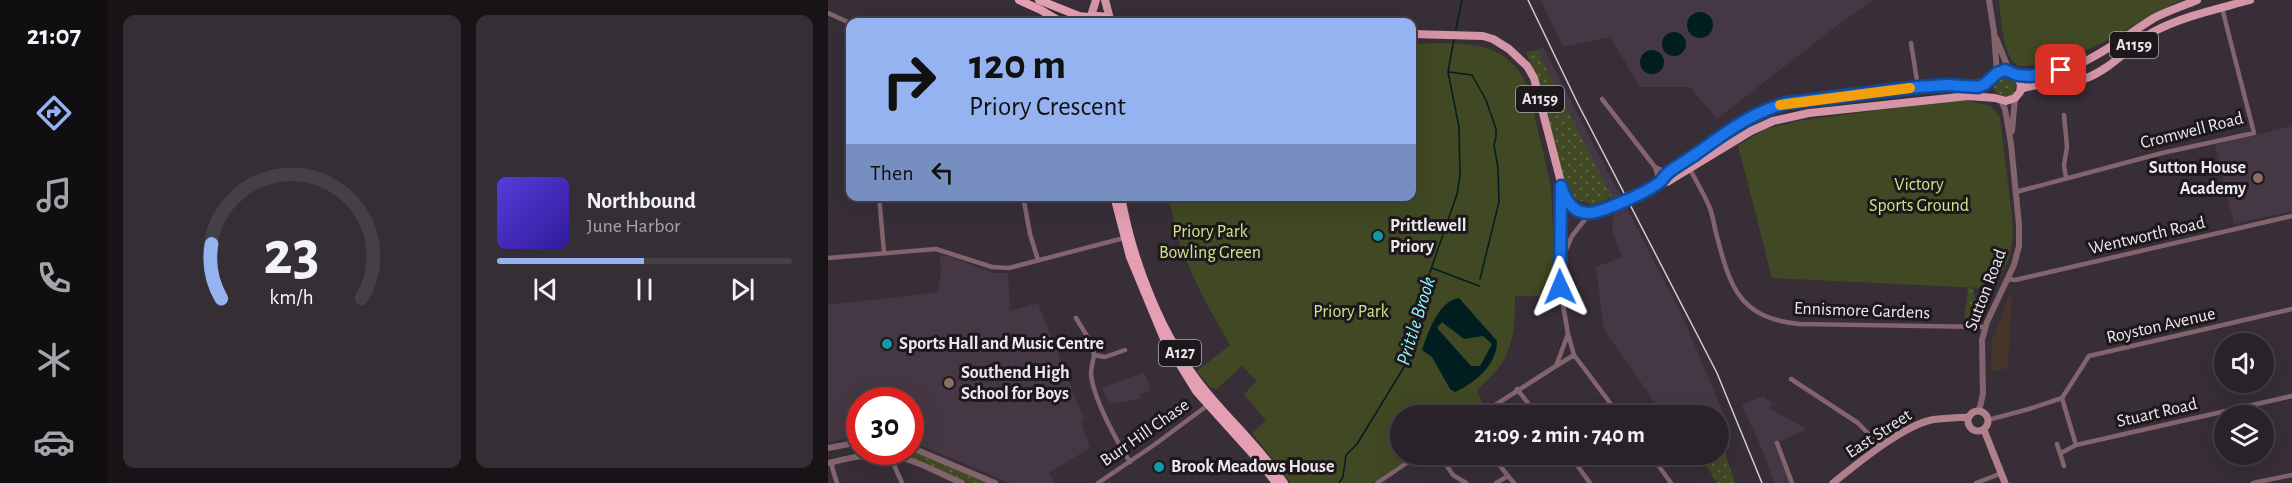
<!DOCTYPE html>
<html lang="en">
<head>
<meta charset="utf-8">
<style>
  :root { --surface:#292229; --page:#352f35; --text:#f1f3f6; --muted:#a5a4a8; --line:#453f46; --accent:#95b2f1 }
  body { margin:0; font-family:"Alegreya Sans",sans-serif; background:var(--page); color:var(--text); height:100vh; display:flex; flex-direction:column; font-size:22px; white-space:nowrap }
  * { box-sizing:border-box; margin:0 }
  p { font-size:20px; color:var(--muted) }
  .icon { flex:none; width:33px; height:33px; fill:none; stroke:currentColor; stroke-width:2; stroke-linecap:round; stroke-linejoin:round }
  .map { position:relative; flex:1; overflow:hidden }
  .drawer { display:flex; flex-direction:column; gap:15px; padding:15px; background:#171317; width:720px }
  .drawer>* { flex:none }
  .top-card { position:absolute; left:18px; top:18px; width:570px; height:183px; border-radius:12px; box-shadow:0 6px 24px #0002,0 0 0 2px var(--line); background:#95b2f1; color:#111; overflow:hidden }
  .fabs { position:absolute; left:1386px; top:333px; display:grid; gap:12px }
  .fabs a { display:grid; place-items:center; width:60px; height:60px; border-radius:50%; background:var(--surface); box-shadow:0 6px 24px #0002,0 0 0 2px var(--line); font-size:30px }
  .speed { position:absolute; left:18px; top:387px; display:flex; gap:12px; font-size:30px; font-weight:700; text-align:center }
  .speed>* { display:grid; place-content:center; width:78px; height:78px; border-radius:50%; background:var(--surface); box-shadow:0 6px 24px #0002,0 0 0 2px var(--line); line-height:1 }
  .speed .limit { border:9px solid #d22; background:#fff; color:#111 }
  .pin { position:absolute; display:grid; place-items:center; width:51px; height:51px; color:#fff; margin:-26px; border-radius:12px; box-shadow:0 3px 9px #0006 }
  .me { position:absolute; width:66px; margin:-33px; rotate:359deg; stroke-linejoin:round; filter:drop-shadow(0 0 4px #0008) }
  .turn { display:flex; align-items:center; gap:21px; height:126px; padding:0 24px; font-size:27px }
  .turn .icon { width:78px; height:78px; stroke-width:2.5 }
  .turn b { display:block; font-size:42px; line-height:51px }
  .then { display:flex; align-items:center; height:57px; padding:0 24px; background:#0003; gap:12px; font-size:22px }
  .drawer .widget { flex:1; display:flex; flex-direction:column; justify-content:center; gap:9px; min-width:0; padding:0 21px; border-radius:12px; background:var(--page) }
  .drawer .dial { align-items:center; gap:0 }
  .dial svg { height:156px; overflow:visible; fill:none; stroke:var(--line); stroke-width:7; stroke-linecap:round; text-anchor:middle }
  .dial text { fill:var(--text); stroke:none }
  .song { display:flex; align-items:center; gap:18px }
  .cover { width:72px; height:72px; border-radius:9px; background:linear-gradient(135deg,hsl(250 70% 55%),hsl(250 70% 35%)) }
  .played { height:6px; border-radius:3px; background:linear-gradient(90deg,var(--accent) 50%,var(--line) 50%) }
  .keys { display:flex; justify-content:space-around; direction:ltr }
  .drawer .tiles { flex:1; display:grid; gap:15px; grid-template-columns:repeat(2,1fr) }
  .trip { position:absolute; left:562px; top:405px; width:339px; height:60px; border-radius:30px; background:var(--surface); box-shadow:0 6px 24px #0002,0 0 0 2px var(--line); font-weight:700; line-height:60px; text-align:center }
  main { display:flex; flex:1; min-height:0 }
  .tabs { display:flex; flex-direction:column; width:108px; justify-content:space-around; align-items:center; background:#100e10; color:var(--muted) }
  .tabs .icon { width:42px; height:42px }
  .tabs .selected { color:var(--accent) }
  .tabs b { font-size:27px; color:var(--text) }
  .map>svg:first-child { display:block }
  .commercial { fill:#453629 }
  .built { fill:#453844 }
  .grass { fill:url(#grass-dots) }
  .park { fill:#404923 }
  .water { fill:#001d1f; fill-rule:evenodd }
  .lines { fill:none; stroke-linecap:round; stroke-linejoin:round }
  .stream { stroke:#001d1f; stroke-width:1.5 }
  .minor { stroke:#83646d; stroke-width:4.5 }
  .tertiary { stroke:#83646d; stroke-width:6 }
  .secondary { stroke:#b1808d; stroke-width:7 }
  .primary { stroke:#d496a7; stroke-width:8 }
  .trunk { stroke:#e4a0b2; stroke-width:8 }
  .rail { stroke:#d2cbd2; stroke-width:1.5 }
  .primary-bridge { stroke:#d496a7; stroke-width:8 }
  .route-casing { stroke:#114b97; stroke-width:15 }
  .route { stroke:#1a73e8; stroke-width:10 }
  .slow { stroke:#f59e0b; stroke-width:10 }
  .education-dot { fill:#8d6e63; stroke:#1c181c; stroke-width:2 }
  .culture-dot { fill:#0f9aa8; stroke:#1c181c; stroke-width:2 }
  .labels { text-anchor:middle; dominant-baseline:central; stroke-width:6; stroke-linejoin:round; paint-order:stroke }
  .shield { fill:#1c181c; stroke:#afaaaf; stroke-width:1.5 }
  .shield-label { font-size:16px; font-weight:bold; fill:#eee8ee }
  .street-label { font-size:18px; fill:#eee8ee; stroke:#1c181c }
  .poi-label { font-size:18px; font-weight:bold; fill:#eee8ee; stroke:#1c181c; text-anchor:start }
  .park-label { font-size:18px; fill:#cfe688; stroke:#1c181c }
  .water-label { font-size:20px; font-style:italic; fill:#8df5fb; stroke:#1c181c }
</style>
</head>
<body>
<main>
<nav class="tabs">
<b>21:07</b>
<svg class="icon selected" aria-label="directions" viewBox="0 0 24 24"><path d="M12 3l9 9-9 9-9-9zM9 14v-3h6M13 9l2 2-2 2"/></svg>
<svg class="icon" aria-label="music" viewBox="0 0 24 24"><path d="M9 18V5l10-2v13"/><circle cx="6" cy="18" r="3"/><circle cx="16" cy="16" r="3"/></svg>
<svg class="icon" aria-label="phone" viewBox="0 0 24 24"><path d="M5 4h4l2 5-3 2q2 4 5 5l2-3 5 2v4C11 20 4 13 5 4z"/></svg>
<svg class="icon" aria-label="climate" viewBox="0 0 24 24"><path d="M12 3v18M4 7l16 10M4 17L20 7"/></svg>
<svg class="icon" aria-label="car" viewBox="0 0 24 24"><path d="M5 17H2v-5l4-1 3-4h7l3 4 3 1v5h-3M9 17h6M6 11h13"/><circle cx="7" cy="17" r="2"/><circle cx="17" cy="17" r="2"/></svg>
</nav>
<section class="drawer">
<div class="tiles">
<div class="widget dial"><svg viewBox="0 0 100 80">
<path d="M14 69A42 42 0 1 1 86 69"/>
<path d="M14 69A42 42 0 0 1 9 41" stroke="#95b2f1"/>
<text x="50" y="56" font-size="32" font-weight="700">23</text>
<text x="50" y="72" font-size="11">km/h</text>
</svg></div>
<div class="widget">
<div class="song"><i class="cover"></i><div><b>Northbound</b><p>June Harbor</p></div></div>
<div class="played"></div>
<div class="keys"><svg class="icon" aria-label="previous" viewBox="0 0 24 24"><path d="M18 5L8 12l10 7zM5 5v14"/></svg><svg class="icon" aria-label="pause" viewBox="0 0 24 24"><path d="M8 5v14M16 5v14"/></svg><svg class="icon" aria-label="next" viewBox="0 0 24 24"><path d="M6 5l10 7-10 7zM19 5v14"/></svg></div>
</div>
</div>
</section>
<div class="map">
<svg width="1464" height="483" viewBox="0 0 1464 483">
  <defs>
    <pattern id="grass-dots" width="8" height="8" patternUnits="userSpaceOnUse" patternTransform="scale(1.5)"><rect width="8" height="8" fill="#404923"/><path d="M2 2h.1M6 6h.1" fill="none" stroke="#5c6343" stroke-width="1.8" stroke-linecap="round"/></pattern>
  </defs>
  <rect width="100%" height="100%" fill="#372e37"/>
  <path class="commercial" d="M1184 288 1180 368 1163 372 1164 341Z"/>
  <path class="built" d="M713 0H1046L1019 18 889 119 862 87H812L782 37 735 47Z
    M715 47 853 313 902 429 891 434V416L836 415 776 330 768 267 794 257 784 231 787 205 709 50Z
    M1464 126V211L1406 224 1387 145Z
    M112 255 120 256 165 273H180L182 311 210 303 256 420 253 422 262 448 221 473 227 483H182L83 441 82 400H32L31 436 0 442V300L1 305 110 292 113 272Z
    M316 372 323 390 312 395V399L281 404 274 388Z
    M935 396 944 403 942 409 979 429 949 443 964 483H946L935 451 914 405Z"/>
  <path class="grass" d="M709 50 784 197 766 205 743 198 736 185 713 92 698 52Z
    M1166 86a11 11 0 1 1 22 0a11 11 0 1 1-22 0Z
    M1140 288 1146 289 1149 323H1136Z
    M891 434 907 483H889L872 455 891 454Z
    M83 449 162 483H140L81 458 62 453H34L32 452H82Z"/>
  <path class="park" d="M1171 0H1353C1305 24 1260 58 1207 65 1201 65 1193 68 1189 65 1174 56 1173 16 1171 0Z
    M616 43C656 44 681 48 700 87L723 186 728 296H687C687 320 687 345 672 366 666 375 656 383 649 391L656 406 642 415 573 416V454L587 455 544 483H463L424 433 438 421 416 394 429 381 414 366 389 389 383 388 369 371 402 345 376 299 354 252 340 197 584 196V44Z
    M1133 99 1163 106 1172 117 1185 225C1184 256 1181 275 1152 288L944 278 910 145 938 129 969 121Z"/>
  <path class="water" d="M859 25a13 13 0 1 1 26 0a13 13 0 1 1-26 0Z
    M834 44a12 12 0 1 1 24 0a12 12 0 1 1-24 0Z
    M812 62a12 12 0 1 1 24 0a12 12 0 1 1-24 0Z
    M631 298 669 341C669 365 647 383 627 392L622 389 604 357 594 350C600 333 610 301 631 298ZM614 322 636 339 655 336 664 344 652 366H643L609 328Z"/>
  <g class="lines">
    <path class="stream" d="M628 29 634 0
      M621 72 644 75 658 100 668 129V137L666 145 670 168 671 202 652 279
      M604 268 651 286
      M511 483 515 477 518 455 529 444 581 359 588 329V319L597 301 601 275 629 194 632 175 631 127 620 72 626 39"/>
    <path class="minor" d="M0 13 22 23
      M1083 43 1090 87
      M774 99 827 167 840 173
      M1236 115 1239 147 1236 165 1238 178
      M827 167 831 183
      M862 169C868 181 876 194 881 206 885 215 886 225 888 233 902 286 910 318 971 324L1157 327
      M1188 192 1334 153 1426 133 1394 8
      M51 196 56 252
      M195 196 202 234 210 260
      M0 258 108 249 164 267 181 268 296 238
      M734 259 744 236 762 213
      M1180 279 1187 280 1464 216
      M248 318 264 344 266 355 277 357 297 350
      M740 334 746 355 792 416
      M266 355C265 361 263 368 263 374 265 398 289 442 302 462
      M728 366 746 355
      M963 379 1030 423 1053 447
      M689 389 710 416
      M1234 398 1248 445 1464 396
      M650 416 728 366 740 334 732 287 733 189
      M1160 420 1201 409 1234 398 1261 356 1464 309
      M949 443 964 483
      M1229 444 1236 466
      M1233 453 1248 445
      M611 454 625 475 638 483
      M741 454 762 483
      M822 454 843 483
      M62 456 74 483
      M666 458 680 476 668 483
      M5 462 4 467 9 483
      M680 476 686 483
      M270 483 326 445 380 405
      M549 483 592 454
      M1148 483 1174 473
      M1425 483 1464 475"/>
    <path class="tertiary" d="M1161 0 1166 32 1169 73
      M1168 38 1181 70
      M1184 131 1187 98
      M1151 411 1155 394 1154 340 1159 322 1186 265 1191 246V225L1183 144 1177 109 1173 101
      M82 447 167 483
      M0 448 32 442
      M0 463C18 459 37 454 55 455 83 456 109 473 134 483"/>
    <path class="secondary" d="M1140 421a10 10 0 1 1 20 0a10 10 0 1 1-20 0Z
      M1156 430 1177 483
      M1005 483C1029 464 1073 427 1103 420 1115 418 1128 418 1140 417"/>
    <path class="primary" d="M277 0 282 19
      M263 16 268 0
      M584 34 655 36 665 39 681 49 699 66 706 78 737 198C751 216 767 213 787 205
      M1193 89C1214 81 1236 86 1256 79 1284 69 1301 46 1325 32 1355 16 1390 9 1422 0
      M831 183C842 171 855 163 868 154 897 133 924 112 959 103L1090 87 1119 85 1150 87 1157 84 1169 73 1177 70C1187 71 1191 77 1203 76 1253 73 1286 43 1326 18 1339 11 1355 6 1369 0
      M817 190 831 183 839 182 923 131 945 121 981 113 1140 96 1167 98 1178 101 1187 98 1192 92 1193 85 1189 75"/>
    <path class="trunk" d="M191 0 213 10 233 22
      M211 0 251 16 261 17
      M257 22 261 17C270 15 279 15 285 22
      M286 196 302 257 336 339 368 391 431 461 448 483
      M293 196C304 260 334 338 376 389 402 421 433 449 456 483"/>
    <path class="rail" d="M700 0 750 104 889 373 934 483"/>
    <path class="primary-bridge" d="M787 205 817 190"/>
  </g>
  <g class="lines">
    <defs>
      <path id="route" d="M732 287 733 186C737 199 745 213 760 213 774 213 821 191 832 182 835 179 837 175 841 172 849 166 859 160 868 154 897 133 924 112 959 103L1090 87 1119 85 1150 87 1157 84 1169 73 1177 70 1189 75 1203 76 1233 70"/>
    </defs>
    <use href="#route" class="route-casing"/>
    <use href="#route" class="route"/>
    <path class="slow" d="M952 105 1082 88"/>
  </g>
  <g class="education-dot">
    <circle cx="1430" cy="178" r="6"/>
    <circle cx="121" cy="383" r="6"/>
  </g>
  <g class="culture-dot">
    <circle cx="550" cy="236" r="6"/>
    <circle cx="59" cy="344" r="6"/>
    <circle cx="331" cy="467" r="6"/>
  </g>
  <g class="labels">
    <g class="shield">
      <rect x="1282" y="32" width="48" height="26" rx="4.5"/>
      <rect x="688" y="86" width="48" height="26" rx="4.5"/>
      <rect x="331" y="340" width="42" height="26" rx="4.5"/>
    </g>
    <g class="shield-label">
      <text x="1306" y="45">A1159</text>
      <text x="712" y="99">A1159</text>
      <text x="352" y="353">A127</text>
    </g>
    <g class="street-label">
      <text transform="translate(1364 131) rotate(-14)">Cromwell Road</text>
      <text transform="translate(1319 236) rotate(-13)">Wentworth Road</text>
      <text transform="translate(1158 290) rotate(-69)">Sutton Road</text>
      <text transform="translate(1034 311) rotate(2)">Ennismore Gardens</text>
      <text transform="translate(1333 326) rotate(-13)">Royston Avenue</text>
      <text transform="translate(1329 413) rotate(-13)">Stuart Road</text>
      <text transform="translate(317 433) rotate(-35)">Burr Hill Chase</text>
      <text transform="translate(1051 434) rotate(-33)">East Street</text>
    </g>
    <g class="poi-label">
      <text x="1418" y="168" text-anchor="end">Sutton House<tspan x="1418" dy="21">Academy</tspan></text>
      <text x="562" y="226">Prittlewell<tspan x="562" dy="21">Priory</tspan></text>
      <text x="71" y="344">Sports Hall and Music Centre</text>
      <text x="133" y="373">Southend High<tspan x="133" dy="21">School for Boys</tspan></text>
      <text x="343" y="467">Brook Meadows House</text>
    </g>
    <g class="park-label">
      <text x="1091" y="185">Victory<tspan x="1091" dy="21">Sports Ground</tspan></text>
      <text x="382" y="232">Priory Park<tspan x="382" dy="21">Bowling Green</tspan></text>
      <text x="523" y="312">Priory Park</text>
    </g>
    <g class="water-label">
      <text transform="translate(588 321) rotate(-73)">Prittle Brook</text>
    </g>
  </g>
</svg>
<div class="fabs">
<a><svg class="icon" aria-label="sound" viewBox="0 0 24 24"><path d="M4 9h4l5-4v14l-5-4H4zM17 9q2 3 0 6"/></svg></a>
<a><svg class="icon" aria-label="layers" viewBox="0 0 24 24"><path d="M12 4l9 5-9 5-9-5zM3 14l9 5 9-5"/></svg></a>
</div>
<div class="speed"><div class="limit">30</div></div>
<div class="pin" style="left:1233px;top:70px;background:#d93025"><svg class="icon" aria-label="arrive" viewBox="0 0 24 24"><path d="M6 21V4h12l-3 4 3 4H6"/></svg></div>
<svg class="me" style="left:732px;top:287px" viewBox="-20 -20 40 40"><path d="M0-17L14 15 0 8-14 15z" fill="#1a73e8" stroke="#fff" stroke-width="4"/></svg>
<div class="trip">21:09 · 2 min · 740 m</div>
<div class="top-card">
<div class="turn"><svg class="icon" aria-label="right" viewBox="0 0 24 24"><path d="M7 20v-9h11M14 6l5 5-5 5"/></svg><div><b>120 m</b>Priory Crescent</div></div>
<div class="then">Then<svg class="icon" aria-label="left" viewBox="0 0 24 24"><path d="M17 20v-9H6M10 6l-5 5 5 5"/></svg></div>
</div>
</div>
</main>
</body>
</html>
